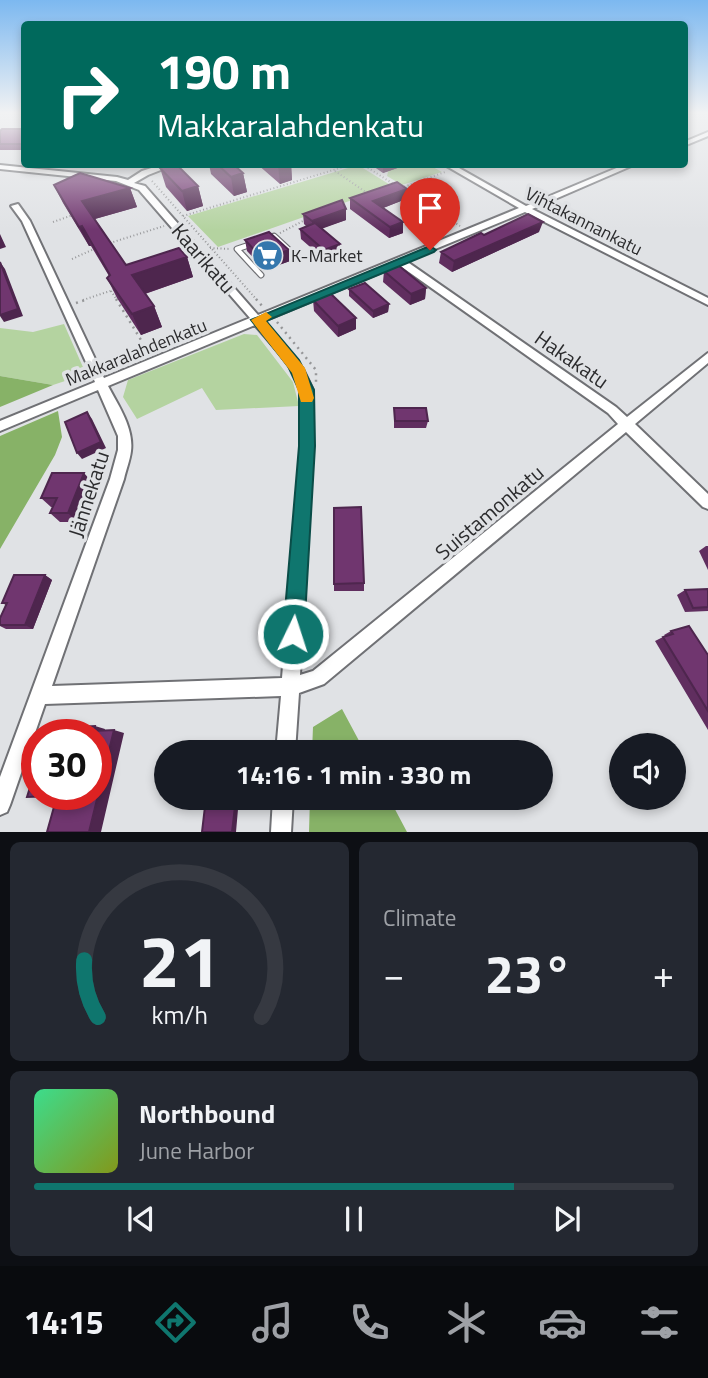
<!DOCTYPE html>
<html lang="en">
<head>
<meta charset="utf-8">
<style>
  :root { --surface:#171b24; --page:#242831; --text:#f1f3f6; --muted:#9ea1a6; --line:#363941; --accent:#0f766e }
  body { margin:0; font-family:"Titillium Web",sans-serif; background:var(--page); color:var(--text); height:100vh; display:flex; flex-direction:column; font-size:26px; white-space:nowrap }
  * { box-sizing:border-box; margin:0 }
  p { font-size:23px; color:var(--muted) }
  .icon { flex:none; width:38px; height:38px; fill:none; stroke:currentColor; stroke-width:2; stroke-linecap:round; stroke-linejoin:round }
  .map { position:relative; height:832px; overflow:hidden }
  .details { display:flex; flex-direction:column; gap:10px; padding:10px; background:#0d0f14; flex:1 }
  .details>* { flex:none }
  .hud { position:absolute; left:21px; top:21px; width:667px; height:147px; border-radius:7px; box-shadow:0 4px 10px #0003; background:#00695c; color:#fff; overflow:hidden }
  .tools { position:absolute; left:609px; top:733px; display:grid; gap:14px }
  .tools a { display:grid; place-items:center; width:77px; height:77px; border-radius:50%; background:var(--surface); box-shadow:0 4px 10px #0003; font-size:35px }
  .speed { position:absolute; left:21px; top:719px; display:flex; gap:14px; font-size:35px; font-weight:700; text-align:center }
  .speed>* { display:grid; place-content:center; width:91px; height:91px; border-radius:50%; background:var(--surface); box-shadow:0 4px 10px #0003; line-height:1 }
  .speed .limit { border:10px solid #d22; background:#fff; color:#111 }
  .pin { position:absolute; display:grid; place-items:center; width:60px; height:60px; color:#fff; margin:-72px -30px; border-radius:50% 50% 50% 0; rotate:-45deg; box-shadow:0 0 7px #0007 }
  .pin .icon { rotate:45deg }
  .me { position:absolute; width:77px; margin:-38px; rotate:4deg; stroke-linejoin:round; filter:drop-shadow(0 0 5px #0008) }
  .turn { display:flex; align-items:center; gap:24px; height:147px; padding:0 21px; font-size:32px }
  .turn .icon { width:91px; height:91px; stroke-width:2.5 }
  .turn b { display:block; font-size:49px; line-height:60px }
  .big { font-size:52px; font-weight:700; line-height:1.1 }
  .details .card { flex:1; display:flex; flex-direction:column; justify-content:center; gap:10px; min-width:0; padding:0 24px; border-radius:10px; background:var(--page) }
  .details .dial { align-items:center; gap:0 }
  .dial svg { height:182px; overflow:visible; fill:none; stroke:var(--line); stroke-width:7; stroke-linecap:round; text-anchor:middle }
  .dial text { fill:var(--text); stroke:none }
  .song { display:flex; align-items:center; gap:21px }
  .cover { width:84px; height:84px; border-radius:10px; background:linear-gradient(135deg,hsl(150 70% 55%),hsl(70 70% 35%)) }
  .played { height:7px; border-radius:4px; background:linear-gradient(90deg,var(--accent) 75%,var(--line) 75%) }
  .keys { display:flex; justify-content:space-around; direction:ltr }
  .heat { display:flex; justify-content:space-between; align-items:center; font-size:38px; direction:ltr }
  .details .tiles { flex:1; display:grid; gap:10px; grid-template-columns:1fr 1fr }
  .card:last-child { grid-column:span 2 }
  .trip { position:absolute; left:154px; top:740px; width:399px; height:70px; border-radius:35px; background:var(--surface); box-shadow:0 4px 10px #0003; font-weight:700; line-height:70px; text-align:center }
  .menu { display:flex; height:112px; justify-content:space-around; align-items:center; background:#090b0e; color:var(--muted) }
  .menu .icon { width:49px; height:49px }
  .menu .selected { color:var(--accent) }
  .menu b { font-size:32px; color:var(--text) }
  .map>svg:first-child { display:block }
  .green { fill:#b4d3a0 }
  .forest { fill:#87b267 }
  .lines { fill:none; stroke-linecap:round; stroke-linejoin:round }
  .service-casing { stroke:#707175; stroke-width:7 }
  .minor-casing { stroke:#707175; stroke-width:4 }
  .path-far2 { stroke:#969799; stroke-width:2; stroke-dasharray:1 2.5; stroke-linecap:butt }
  .path-far1 { stroke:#969799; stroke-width:2.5; stroke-dasharray:2 4.5; stroke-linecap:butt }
  .path { stroke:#969799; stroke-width:4.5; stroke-dasharray:2.5 8; stroke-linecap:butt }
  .service { stroke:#fff; stroke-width:4.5 }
  .minor { fill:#fff; fill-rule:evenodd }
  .wall { fill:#602e5f }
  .shaded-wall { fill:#4e264e }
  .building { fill:#70366f; stroke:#4e264e; stroke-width:2 }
  .route { fill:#0f766e; stroke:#0a4d48; stroke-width:2 }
  .slow { fill:#f59e0b }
  .labels { text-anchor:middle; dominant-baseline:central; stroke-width:7; stroke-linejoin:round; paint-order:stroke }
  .far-street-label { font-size:18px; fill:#2c2c2e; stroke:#e0e2e5 }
  .far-poi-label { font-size:18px; fill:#2c2c2e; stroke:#e0e2e5; text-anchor:start }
  .street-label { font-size:21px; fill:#2c2c2e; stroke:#e0e2e5 }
</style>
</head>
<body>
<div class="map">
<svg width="708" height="832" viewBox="0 0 708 832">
  <rect width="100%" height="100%" fill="#e0e2e5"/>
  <path class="green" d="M358 165 392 186 218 247 188 216Z
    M399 165 431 166 442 172 402 185 387 176 389 168Z
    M64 324 86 374 53 385 0 376V328L33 332Z
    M244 334 257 335 293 382 299 406 216 410 202 388 137 419 123 397 128 380Z"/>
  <path class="forest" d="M0 376 53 385 0 407Z
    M58 411 62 437 55 455 0 549V436Z
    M342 709 365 752H312L313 727Z
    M310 798H389L407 832H309Z"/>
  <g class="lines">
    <defs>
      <path id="service" d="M269 238 274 236 300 260
        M252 244 237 249 261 275"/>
      <path id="minor" d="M708 132V136L684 146V142Z
        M164 164H176L148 175 134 183 145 186 258 315 519 208 443 164H452L526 206 626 164H636L532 209 708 298V305L525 212 406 261 616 407 627 417 708 353V363L635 424 708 494V509L703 507 626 432 324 684 299 693 295 752H276L281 696 45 704 10 805 7 812 0 815V777L110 479 118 450V436L98 390 0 431V421L95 382 22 221 11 206 18 204 30 221 104 378 250 318 139 190 116 181 0 169V165L117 177 128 180 142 171ZM399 265 608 413 618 424 313 671 300 675 313 446V390L303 369 264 321ZM255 325 280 354 294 373 301 390V446L282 678 52 686 124 479C126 470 130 460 131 451 134 428 118 405 108 386Z
        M273 798H293L291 832H271Z"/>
    </defs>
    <use href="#service" class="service-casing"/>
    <use href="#minor" class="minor-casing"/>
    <path class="path-far2" d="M362 164 395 185
      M180 167 190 164
      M335 171 370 195
      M152 181 257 300
      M401 188 445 172
      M406 192 460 226
      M183 216 353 164
      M53 222 73 215
      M280 233 305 220
      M110 243 164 226
      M210 248 231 249
      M72 259 94 249
      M111 291 117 300
      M83 300 116 289"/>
    <path class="path-far1" d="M116 299 149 353
      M256 299 263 307
      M76 303 88 299
      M277 322 316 370V382"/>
    <path class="path" d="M309 653 329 648"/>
    <use href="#service" class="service"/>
    <use href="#minor" class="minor"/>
  </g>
  <path class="wall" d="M24 129V150H0V131Z
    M209 164H233L243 173 247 192 234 196 211 174Z
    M257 164H291L292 180 280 184Z
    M370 164H409L383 173Z
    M160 168 198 186 203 206 187 211 166 187Z
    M54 185 130 188 137 207 95 219 126 265 187 257 193 277 145 294 154 306 162 327 141 335 117 298 107 278 109 276 91 246H89L63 203Z
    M350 198 406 199 383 208 403 233 389 238 350 209Z
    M303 214 346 220 322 228 340 244V255L325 260 301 239 300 229 306 226 304 224Z
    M539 232 452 272 439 263 441 252 484 235Z
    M245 240 290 261 265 270 247 251Z
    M384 271 426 288 425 299 410 305 383 282Z
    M349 289 389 304 388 312 373 318 349 296Z
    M313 300 356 329 338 337 314 311Z
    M394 408 428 421 426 428H394Z
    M92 482 77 522H60L50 513 53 507H51L41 498Z
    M706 546H708V570L699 551Z
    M45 575 52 580 33 629H6L0 626V618L6 605 2 603Z
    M364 583V591H334V584Z
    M708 589V611L685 612 677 595 685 590Z
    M671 631 708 655V730L655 641 665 636 664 635Z"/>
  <path class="shaded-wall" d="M278 164H291L292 180 280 184Z
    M383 164H409L383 173Z
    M243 173 247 192 234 196 231 177Z
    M198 186 203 206 187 211 182 191Z
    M130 188 137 207 91 220 82 201Z
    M407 189 406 199 373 212V201Z
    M346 209V220L313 232 312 221Z
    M403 222V233L389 238 390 227Z
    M543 222 539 232 452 272 454 261Z
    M82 226 91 246H89L79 227Z
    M0 234 6 247 0 249Z
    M340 244V255L325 260 324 250Z
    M289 250 290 261 265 270 263 259Z
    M187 257 193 277 141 295 132 275Z
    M0 262 5 269 23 316 4 322 0 316Z
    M426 288 425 299 410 305 411 294Z
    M389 304 388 312 373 318V311Z
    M154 306 162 327 141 335 132 314Z
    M356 318V329L338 337V326Z
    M87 412 92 419 106 448 82 459 77 453Z
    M84 473 92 482 77 522 68 513Z
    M45 575 52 580 33 629 25 625Z
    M95 726 105 729 104 734 94 731Z
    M114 730 124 733 101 832H89Z
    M236 798H239L236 832H232Z"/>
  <path class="building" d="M2 129H24V144H0V131Z
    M172 164H176L198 186 182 191 160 168Z
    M217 164H233L243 173 231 177Z
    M80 173 130 188 82 201 126 265 179 248 187 257 132 275 154 306 132 314 107 278 110 275 82 226 79 227 54 185Z
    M397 182 407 189 373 201 403 222 390 227 350 198Z
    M342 200 346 209 312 221 303 214Z
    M528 214 543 222 454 261 441 252 481 233 484 235Z
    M315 223 340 244 324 250 300 229Z
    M269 232 289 250 263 259 245 240Z
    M0 262 18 309 0 315Z
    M398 265 426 288 411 294 384 271Z
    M365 283 389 304 373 311 349 289Z
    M330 293 356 318 338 326 313 300Z
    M394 408H426L428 421H395Z
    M87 412 101 442 77 453 65 422Z
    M52 473H84L68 513H50L57 498H41Z
    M361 507 364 583 334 584V508Z
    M14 575H45L25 625H0V618L7 603H2Z
    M708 589V607L693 608 685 590Z
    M689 626 708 655V711L663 637 673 634 671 631Z
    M95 726 94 731 114 730 89 832H47L57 796 27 797 37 765V794H96V735H75L77 727Z
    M206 798H236L232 832H202Z"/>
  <linearGradient id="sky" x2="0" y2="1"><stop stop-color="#7cb8f0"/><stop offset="0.49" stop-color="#f1f2f3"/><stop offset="1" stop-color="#f1f2f3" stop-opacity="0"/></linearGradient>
  <rect width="708" height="230" fill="url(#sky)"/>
  <path class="route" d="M430 246 436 250 434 252 266 321 299 360 314 390 315 446 304 634 301 642 293 645 286 642 283 634 299 446V390L288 366 251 320Z"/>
  <path class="slow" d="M266 312 272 317 266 321 305 368 314 398 312 402H301L292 373 251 320Z"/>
  <defs>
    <symbol id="supermarket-disc" viewBox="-11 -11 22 22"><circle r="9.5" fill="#3477ad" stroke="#e0e2e5"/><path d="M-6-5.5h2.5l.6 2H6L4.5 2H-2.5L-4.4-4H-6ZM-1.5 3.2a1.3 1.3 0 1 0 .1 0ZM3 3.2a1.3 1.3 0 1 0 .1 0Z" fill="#fff"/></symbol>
  </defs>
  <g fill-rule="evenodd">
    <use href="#supermarket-disc" x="250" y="238" width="35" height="35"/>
  </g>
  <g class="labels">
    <g class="far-street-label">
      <text transform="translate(584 221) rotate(27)">Vihtakannankatu</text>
      <text transform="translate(136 352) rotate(-22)">Makkaralahdenkatu</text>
    </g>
    <g class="far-poi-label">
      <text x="291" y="255">K-Market</text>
    </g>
    <g class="street-label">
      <text transform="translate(204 258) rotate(49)">Kaarikatu</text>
      <text transform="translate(572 359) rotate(35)">Hakakatu</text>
      <text transform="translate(88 494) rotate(-72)">Jännekatu</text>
      <text transform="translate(489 512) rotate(-40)">Suistamonkatu</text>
    </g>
  </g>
</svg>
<div class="tools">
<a><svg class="icon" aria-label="sound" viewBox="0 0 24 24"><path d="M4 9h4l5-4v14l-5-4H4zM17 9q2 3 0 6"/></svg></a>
</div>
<div class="speed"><div class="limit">30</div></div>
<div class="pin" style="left:430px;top:250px;background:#d93025"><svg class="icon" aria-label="arrive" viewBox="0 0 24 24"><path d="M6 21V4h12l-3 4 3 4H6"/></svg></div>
<svg class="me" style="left:293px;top:634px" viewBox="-20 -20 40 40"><circle r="17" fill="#0f766e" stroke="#fff" stroke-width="3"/><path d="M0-11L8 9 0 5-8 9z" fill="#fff"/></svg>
<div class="trip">14:16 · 1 min · 330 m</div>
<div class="hud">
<div class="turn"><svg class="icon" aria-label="right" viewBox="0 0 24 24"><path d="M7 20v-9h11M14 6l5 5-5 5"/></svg><div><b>190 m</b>Makkaralahdenkatu</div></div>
</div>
</div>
<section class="details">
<div class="tiles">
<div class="card dial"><svg viewBox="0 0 100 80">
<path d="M14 69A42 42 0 1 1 86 69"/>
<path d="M14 69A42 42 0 0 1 8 44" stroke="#0f766e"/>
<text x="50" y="56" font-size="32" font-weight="700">21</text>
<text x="50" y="72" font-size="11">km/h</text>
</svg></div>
<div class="card"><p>Climate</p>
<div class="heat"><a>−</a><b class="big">23°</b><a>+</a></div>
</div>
<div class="card">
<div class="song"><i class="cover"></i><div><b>Northbound</b><p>June Harbor</p></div></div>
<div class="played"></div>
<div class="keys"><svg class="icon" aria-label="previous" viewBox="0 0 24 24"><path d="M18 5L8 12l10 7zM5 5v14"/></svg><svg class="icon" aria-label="pause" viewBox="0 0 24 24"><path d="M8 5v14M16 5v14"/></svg><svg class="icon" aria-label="next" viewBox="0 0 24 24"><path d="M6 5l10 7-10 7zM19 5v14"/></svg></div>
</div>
</div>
</section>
<nav class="menu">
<b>14:15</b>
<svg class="icon selected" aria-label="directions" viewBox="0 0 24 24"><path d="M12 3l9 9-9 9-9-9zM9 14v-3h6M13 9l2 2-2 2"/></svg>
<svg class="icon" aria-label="music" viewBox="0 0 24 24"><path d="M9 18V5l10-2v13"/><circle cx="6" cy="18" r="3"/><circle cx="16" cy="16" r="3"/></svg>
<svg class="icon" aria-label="phone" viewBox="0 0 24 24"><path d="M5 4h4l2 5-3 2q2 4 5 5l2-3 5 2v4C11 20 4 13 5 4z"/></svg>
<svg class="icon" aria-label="climate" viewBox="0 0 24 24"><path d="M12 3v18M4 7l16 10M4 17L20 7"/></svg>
<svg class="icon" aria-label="car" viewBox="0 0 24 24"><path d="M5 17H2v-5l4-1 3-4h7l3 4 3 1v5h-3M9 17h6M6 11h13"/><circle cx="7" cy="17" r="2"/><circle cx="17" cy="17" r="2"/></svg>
<svg class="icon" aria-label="filters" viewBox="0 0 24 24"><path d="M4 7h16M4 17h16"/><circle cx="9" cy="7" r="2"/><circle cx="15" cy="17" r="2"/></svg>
</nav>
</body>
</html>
